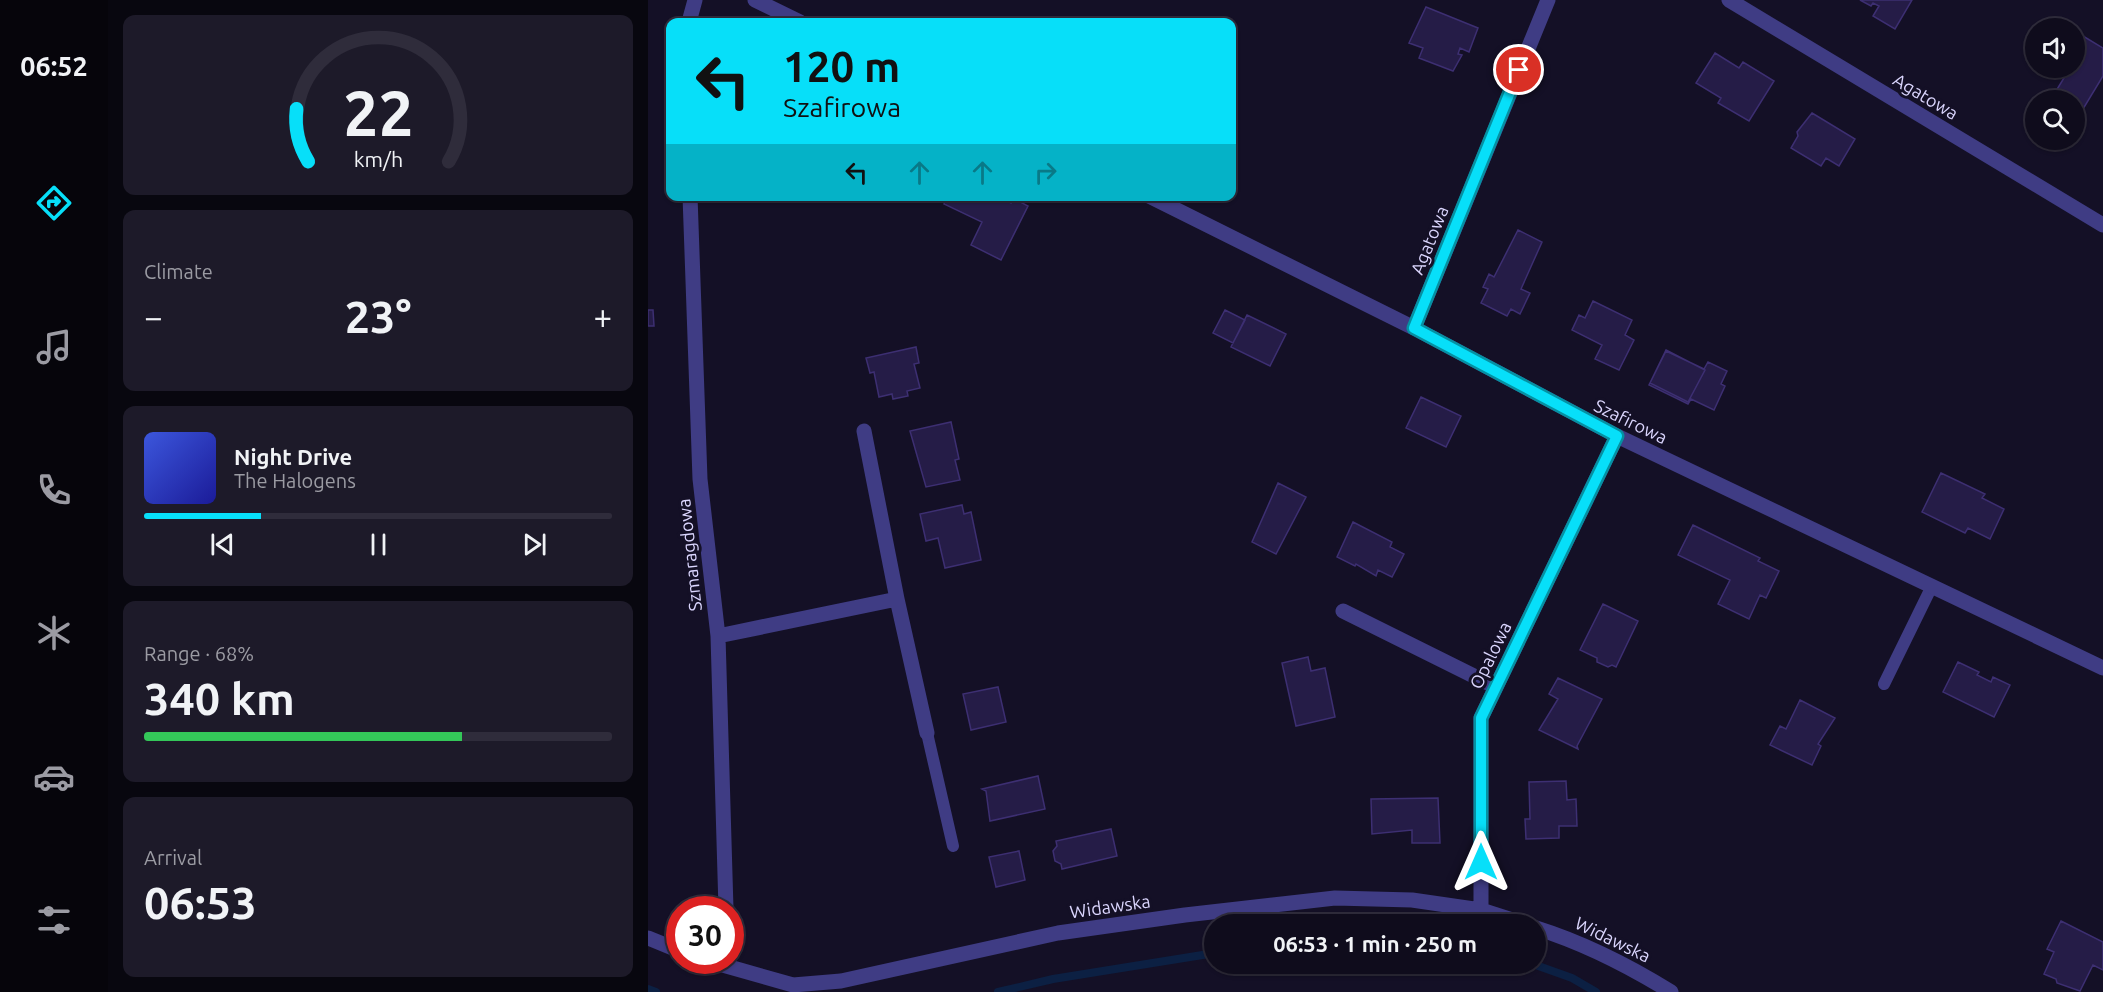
<!DOCTYPE html>
<html lang="en">
<head>
<meta charset="utf-8">
<style>
  :root { --surface:#0f0c1c; --page:#1d1a29; --text:#f1f3f6; --muted:#9b9ba3; --line:#2f2c3b; --accent:#07dff9 }
  body { margin:0; font-family:Ubuntu,sans-serif; background:var(--page); color:var(--text); height:100vh; display:flex; flex-direction:column; font-size:22px; white-space:nowrap }
  * { box-sizing:border-box; margin:0 }
  p { font-size:20px; color:var(--muted) }
  .icon { flex:none; width:33px; height:33px; fill:none; stroke:currentColor; stroke-width:2; stroke-linecap:round; stroke-linejoin:round }
  .map { position:relative; flex:1; overflow:hidden }
  .sheet { display:flex; flex-direction:column; gap:15px; padding:15px; background:#08070f; width:540px }
  .sheet>* { flex:none }
  .banner { position:absolute; left:18px; top:18px; width:570px; height:183px; border-radius:12px; box-shadow:0 2px 4px #0004,0 0 0 2px var(--line); background:#07dff9; color:#111; overflow:hidden }
  .controls { position:absolute; left:1377px; top:18px; display:grid; gap:12px }
  .controls a { display:grid; place-items:center; width:60px; height:60px; border-radius:50%; background:var(--surface); box-shadow:0 2px 4px #0004,0 0 0 2px var(--line); font-size:30px }
  .speed { position:absolute; left:18px; top:896px; display:flex; gap:12px; font-size:30px; font-weight:700; text-align:center }
  .speed>* { display:grid; place-content:center; width:78px; height:78px; border-radius:50%; background:var(--surface); box-shadow:0 2px 4px #0004,0 0 0 2px var(--line); line-height:1 }
  .speed .limit { border:9px solid #d22; background:#fff; color:#111 }
  .pin { position:absolute; display:grid; place-items:center; width:51px; height:51px; color:#fff; margin:-26px; border:3px solid #fff; border-radius:50%; box-shadow:0 2px 6px #0007 }
  .me { position:absolute; width:66px; margin:-33px; rotate:0deg; stroke-linejoin:round; filter:drop-shadow(0 0 4px #0008) }
  .turn { display:flex; align-items:center; gap:21px; height:126px; padding:0 18px; font-size:27px }
  .turn .icon { width:78px; height:78px; stroke-width:2.5 }
  .turn b { display:block; font-size:42px; line-height:51px }
  .lanes { display:flex; align-items:center; height:57px; padding:0 18px; background:#0003; justify-content:center; gap:30px; direction:ltr }
  .lanes .off { opacity:.35 }
  .big { font-size:45px; font-weight:600; line-height:1.1 }
  .sheet .tile { flex:1; display:flex; flex-direction:column; justify-content:center; gap:9px; min-width:0; padding:0 21px; border-radius:12px; background:var(--page) }
  .sheet .dial { align-items:center; gap:0 }
  .dial svg { height:156px; overflow:visible; fill:none; stroke:var(--line); stroke-width:7; stroke-linecap:round; text-anchor:middle }
  .dial text { fill:var(--text); stroke:none }
  .song { display:flex; align-items:center; gap:18px }
  .cover { width:72px; height:72px; border-radius:9px; background:linear-gradient(135deg,hsl(230 70% 55%),hsl(240 70% 35%)) }
  .played { height:6px; border-radius:3px; background:linear-gradient(90deg,var(--accent) 25%,var(--line) 25%) }
  .keys { display:flex; justify-content:space-around; direction:ltr }
  .heat { display:flex; justify-content:space-between; align-items:center; font-size:33px; direction:ltr }
  .charge { height:9px; border-radius:4px; background:linear-gradient(90deg,#34c759 68%,var(--line) 0) }
  .trip { position:absolute; left:556px; top:914px; width:342px; height:60px; border-radius:30px; background:var(--surface); box-shadow:0 2px 4px #0004,0 0 0 2px var(--line); font-weight:600; line-height:60px; text-align:center }
  main { display:flex; flex:1; min-height:0 }
  .tabs { display:flex; flex-direction:column; width:108px; justify-content:space-around; align-items:center; background:#06050b; color:var(--muted) }
  .tabs .icon { width:42px; height:42px }
  .tabs .selected { color:var(--accent) }
  .tabs b { font-size:27px; color:var(--text) }
  .map>svg:first-child { display:block }
  .lines { fill:none; stroke-linecap:round; stroke-linejoin:round }
  .stream { stroke:#0c2043; stroke-width:8 }
  .building { fill:#251c47; stroke:#3d2f72; stroke-width:1.5 }
  .lane { stroke:#3f3c84; stroke-width:12 }
  .street { stroke:#3f3c84; stroke-width:15 }
  .route-casing { stroke:#0591a2; stroke-width:15 }
  .route { stroke:#07dff9; stroke-width:10 }
  .labels { text-anchor:middle; dominant-baseline:central; stroke-width:6; stroke-linejoin:round; paint-order:stroke }
  .street-label { font-size:18px; fill:#dbd6fe; stroke:#141026 }
</style>
</head>
<body>
<main>
<nav class="tabs">
<b>06:52</b>
<svg class="icon selected" aria-label="directions" viewBox="0 0 24 24"><path d="M12 3l9 9-9 9-9-9zM9 14v-3h6M13 9l2 2-2 2"/></svg>
<svg class="icon" aria-label="music" viewBox="0 0 24 24"><path d="M9 18V5l10-2v13"/><circle cx="6" cy="18" r="3"/><circle cx="16" cy="16" r="3"/></svg>
<svg class="icon" aria-label="phone" viewBox="0 0 24 24"><path d="M5 4h4l2 5-3 2q2 4 5 5l2-3 5 2v4C11 20 4 13 5 4z"/></svg>
<svg class="icon" aria-label="climate" viewBox="0 0 24 24"><path d="M12 3v18M4 7l16 10M4 17L20 7"/></svg>
<svg class="icon" aria-label="car" viewBox="0 0 24 24"><path d="M5 17H2v-5l4-1 3-4h7l3 4 3 1v5h-3M9 17h6M6 11h13"/><circle cx="7" cy="17" r="2"/><circle cx="17" cy="17" r="2"/></svg>
<svg class="icon" aria-label="filters" viewBox="0 0 24 24"><path d="M4 7h16M4 17h16"/><circle cx="9" cy="7" r="2"/><circle cx="15" cy="17" r="2"/></svg>
</nav>
<section class="sheet">
<div class="tile dial"><svg viewBox="0 0 100 80">
<path d="M14 69A42 42 0 1 1 86 69"/>
<path d="M14 69A42 42 0 0 1 8 42" stroke="#07dff9"/>
<text x="50" y="56" font-size="32" font-weight="700">22</text>
<text x="50" y="72" font-size="11">km/h</text>
</svg></div>
<div class="tile"><p>Climate</p>
<div class="heat"><a>−</a><b class="big">23°</b><a>+</a></div>
</div>
<div class="tile">
<div class="song"><i class="cover"></i><div><b>Night Drive</b><p>The Halogens</p></div></div>
<div class="played"></div>
<div class="keys"><svg class="icon" aria-label="previous" viewBox="0 0 24 24"><path d="M18 5L8 12l10 7zM5 5v14"/></svg><svg class="icon" aria-label="pause" viewBox="0 0 24 24"><path d="M8 5v14M16 5v14"/></svg><svg class="icon" aria-label="next" viewBox="0 0 24 24"><path d="M6 5l10 7-10 7zM19 5v14"/></svg></div>
</div>
<div class="tile"><p>Range · 68%</p><b class="big">340 km</b><div class="charge"></div></div>
<div class="tile"><p>Arrival</p><b class="big">06:53</b></div>
</section>
<div class="map">
<svg width="1455" height="992" viewBox="0 0 1455 992">
  <rect width="100%" height="100%" fill="#141026"/>
  <g class="lines">
    <path class="stream" d="M882 963 924 978 948 992
      M0 989 8 992
      M350 992 405 979 567 953"/>
  </g>
  <path class="building" d="M1212 0H1264L1247 29 1225 16 1231 6 1225 3 1223 6Z
    M778 7 830 28 821 52 812 48 810 54 814 55 805 71 771 58 775 48 761 43Z
    M1430 33 1455 48V76L1429 119 1426 117V100H1410L1414 94 1408 91 1419 73 1410 68H1426V39Z
    M1067 53 1091 68 1095 62 1126 81 1101 121 1070 103 1073 98 1048 83Z
    M1164 113 1207 139 1191 166 1178 158 1173 166 1143 148 1150 136 1149 132Z
    M300 196H350L363 203 365 198 380 206 353 260 323 245 334 222 296 204Z
    M870 230 894 242 873 289 882 293 872 314 863 309 859 316 833 303 840 289 835 287 841 274 846 277Z
    M945 301 984 320 977 335 986 340 971 370 947 359 954 345 924 330 931 315 937 318Z
    M0 310H5L6 326H0Z
    M577 310 597 320 585 343 565 333Z
    M599 315 638 334 622 366 583 347Z
    M268 347 271 363 266 364 272 388 259 391 260 396 245 399 244 394 231 397 226 372 222 373 218 358Z
    M1018 350 1057 370 1040 402 1002 383Z
    M1018 351 1056 369 1060 362 1079 371 1073 384 1077 386 1066 410 1043 399 1040 404 1001 385Z
    M773 397 813 416 798 447 758 428Z
    M303 422 311 459 307 460 312 480 278 487 262 431Z
    M1293 473 1337 494 1334 498 1356 509 1342 539 1320 528 1317 533 1274 512Z
    M630 483 658 497 628 554 604 542Z
    M314 505 316 514 323 512 333 560 297 568 290 538 278 541 272 514Z
    M705 522 744 542 742 547 756 554 744 577 730 570 728 576 708 564 707 566 689 557Z
    M1045 525 1112 558 1110 561 1131 571 1118 598 1112 595 1101 619 1070 604 1082 580 1030 555Z
    M955 604 990 621 968 667 964 665 960 667 949 662V658L932 650Z
    M660 657 663 671 677 668 687 717 648 726 634 663Z
    M1310 662 1331 672 1329 675 1343 682 1345 677 1362 685 1346 717 1295 692Z
    M910 678 954 699 929 746 930 749 891 730 910 699 901 694Z
    M350 687 358 722 323 730 315 694Z
    M1152 700 1187 718 1170 744 1173 746 1164 765 1122 745 1132 726 1138 729Z
    M390 776 397 809 342 821 338 791 334 789Z
    M918 781 919 800 928 799 929 826H911V838L878 839 877 819H882L881 782Z
    M790 798 792 843H764V830L724 834 723 799Z
    M463 829 469 856 414 869 413 864 407 861 405 851 409 846 408 841Z
    M371 851 377 880 348 887 341 857Z
    M1413 921 1455 942V970L1445 965 1432 991 1409 983 1408 979 1396 974 1406 952 1399 949Z"/>
  <g class="lines">
    <path class="lane" d="M1236 684 1284 586
      M279 733 305 846"/>
    <path class="street" d="M107 0 152 22
      M1081 0 1455 225
      M41 22 47 0
      M42 196 52 479 70 636 78 909
      M501 196 766 328 969 436 1455 668
      M766 328 900 0
      M216 431 249 599
      M695 611 848 687
      M70 636 249 599 279 733
      M833 910V718L969 436
      M888 928C936 943 981 966 1023 992
      M0 938 32 951
      M57 960 145 985 193 981 410 933 537 915 687 898 764 900 833 910 877 924"/>
  </g>
  <g class="lines">
    <defs>
      <path id="route" d="M833 862V718L969 436 766 328 871 70"/>
    </defs>
    <use href="#route" class="route-casing"/>
    <use href="#route" class="route"/>
  </g>
  <g class="labels">
    <g class="street-label">
      <text transform="translate(1278 96) rotate(31)">Agatowa</text>
      <text transform="translate(781 240) rotate(-68)">Agatowa</text>
      <text transform="translate(983 421) rotate(26)">Szafirowa</text>
      <text transform="translate(41 555) rotate(-96)">Szmaragdowa</text>
      <text transform="translate(842 655) rotate(-64)">Opalowa</text>
      <text transform="translate(462 906) rotate(-8)">Widawska</text>
      <text transform="translate(965 939) rotate(26)">Widawska</text>
    </g>
  </g>
</svg>
<div class="controls">
<a><svg class="icon" aria-label="sound" viewBox="0 0 24 24"><path d="M4 9h4l5-4v14l-5-4H4zM17 9q2 3 0 6"/></svg></a>
<a><svg class="icon" aria-label="search" viewBox="0 0 24 24"><circle cx="10" cy="10" r="6"/><path d="M15 15l6 6"/></svg></a>
</div>
<div class="speed"><div class="limit">30</div></div>
<div class="pin" style="left:871px;top:70px;background:#d93025"><svg class="icon" aria-label="arrive" viewBox="0 0 24 24"><path d="M6 21V4h12l-3 4 3 4H6"/></svg></div>
<svg class="me" style="left:833px;top:862px" viewBox="-20 -20 40 40"><path d="M0-17L14 15 0 8-14 15z" fill="#07dff9" stroke="#fff" stroke-width="4"/></svg>
<div class="trip">06:53 · 1 min · 250 m</div>
<div class="banner">
<div class="turn"><svg class="icon" aria-label="left" viewBox="0 0 24 24"><path d="M17 20v-9H6M10 6l-5 5 5 5"/></svg><div><b>120 m</b>Szafirowa</div></div>
<div class="lanes"><svg class="icon" aria-label="left" viewBox="0 0 24 24"><path d="M17 20v-9H6M10 6l-5 5 5 5"/></svg><svg class="icon off" aria-label="ahead" viewBox="0 0 24 24"><path d="M12 20V5M6 11l6-6 6 6"/></svg><svg class="icon off" aria-label="ahead" viewBox="0 0 24 24"><path d="M12 20V5M6 11l6-6 6 6"/></svg><svg class="icon off" aria-label="right" viewBox="0 0 24 24"><path d="M7 20v-9h11M14 6l5 5-5 5"/></svg></div>
</div>
</div>
</main>
</body>
</html>
